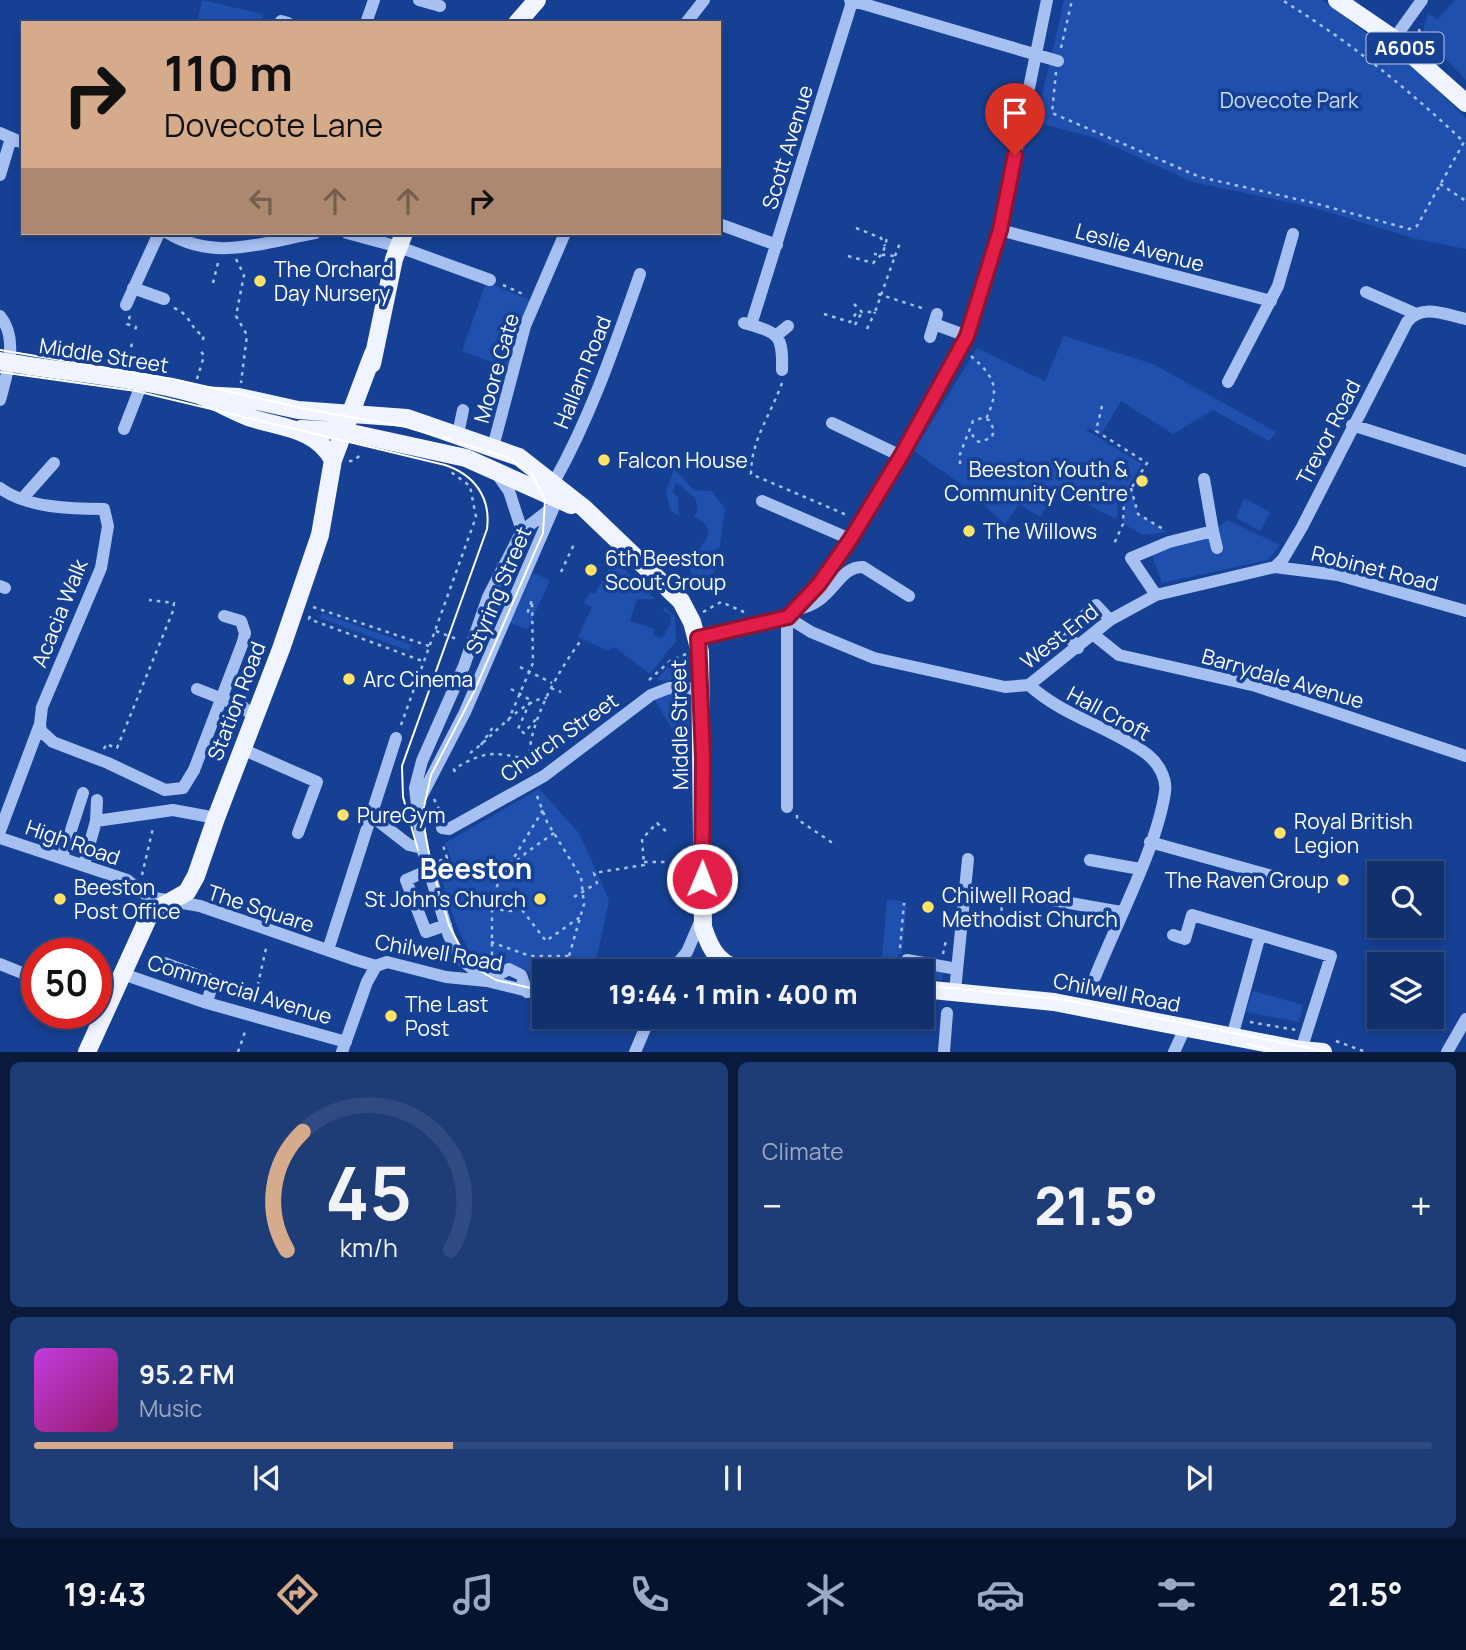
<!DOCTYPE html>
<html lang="en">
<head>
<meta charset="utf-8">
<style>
  :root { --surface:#10306e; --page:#1e3c76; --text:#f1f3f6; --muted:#9ca9c2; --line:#304b81; --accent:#d6ab8b }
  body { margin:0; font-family:Manrope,sans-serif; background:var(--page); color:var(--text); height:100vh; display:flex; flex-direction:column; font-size:26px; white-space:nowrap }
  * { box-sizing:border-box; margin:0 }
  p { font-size:23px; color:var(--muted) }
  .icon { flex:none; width:38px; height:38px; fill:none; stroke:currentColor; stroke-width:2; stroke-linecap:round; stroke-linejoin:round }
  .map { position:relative; height:1052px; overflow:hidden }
  .sheet { display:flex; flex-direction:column; gap:10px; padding:10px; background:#091a3c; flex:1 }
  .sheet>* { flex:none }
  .hud { position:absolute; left:21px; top:21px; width:700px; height:214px; border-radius:0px; box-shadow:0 4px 10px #0003,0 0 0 2px var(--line); background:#d6ab8b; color:#111; overflow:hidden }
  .fabs { position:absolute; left:1367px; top:861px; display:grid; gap:14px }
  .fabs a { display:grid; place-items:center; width:77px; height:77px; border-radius:0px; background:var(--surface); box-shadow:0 4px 10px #0003,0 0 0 2px var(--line); font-size:35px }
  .speed { position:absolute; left:21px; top:938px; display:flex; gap:14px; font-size:35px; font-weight:700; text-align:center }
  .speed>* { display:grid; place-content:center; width:91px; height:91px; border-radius:50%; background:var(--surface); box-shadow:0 4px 10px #0003,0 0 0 2px var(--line); line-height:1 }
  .speed .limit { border:10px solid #d22; background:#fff; color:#111 }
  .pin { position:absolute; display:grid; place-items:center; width:60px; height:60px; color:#fff; margin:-72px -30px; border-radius:50% 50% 50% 0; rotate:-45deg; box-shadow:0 0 7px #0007 }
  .pin .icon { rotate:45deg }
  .me { position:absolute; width:77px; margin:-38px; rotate:1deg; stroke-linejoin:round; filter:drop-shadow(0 0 5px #0008) }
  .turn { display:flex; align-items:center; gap:24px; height:147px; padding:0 28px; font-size:32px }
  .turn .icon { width:91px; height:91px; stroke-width:2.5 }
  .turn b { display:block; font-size:49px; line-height:60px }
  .lanes { display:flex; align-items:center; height:66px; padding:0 28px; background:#0003; justify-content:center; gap:35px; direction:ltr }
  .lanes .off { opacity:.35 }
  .big { font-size:52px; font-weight:800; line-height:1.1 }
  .sheet .tile { flex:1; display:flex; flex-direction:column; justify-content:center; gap:10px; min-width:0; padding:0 24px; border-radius:10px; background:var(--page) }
  .sheet .dial { align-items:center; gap:0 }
  .dial svg { height:182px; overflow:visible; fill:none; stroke:var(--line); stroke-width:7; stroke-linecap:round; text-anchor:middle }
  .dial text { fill:var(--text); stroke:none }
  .song { display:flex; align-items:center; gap:21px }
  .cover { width:84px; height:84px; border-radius:10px; background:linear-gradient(135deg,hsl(290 70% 55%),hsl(320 70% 35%)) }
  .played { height:7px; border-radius:4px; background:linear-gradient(90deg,var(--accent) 30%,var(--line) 30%) }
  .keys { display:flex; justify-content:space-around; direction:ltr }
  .heat { display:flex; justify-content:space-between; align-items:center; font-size:38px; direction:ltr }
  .sheet .tiles { flex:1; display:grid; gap:10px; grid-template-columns:1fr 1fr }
  .tile:last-child { grid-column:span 2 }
  .trip { position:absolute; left:532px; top:959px; width:402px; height:70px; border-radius:0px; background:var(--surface); box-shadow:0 4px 10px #0003,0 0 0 2px var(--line); font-weight:800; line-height:70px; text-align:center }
  .tab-bar { display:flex; height:112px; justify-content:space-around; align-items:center; background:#06132c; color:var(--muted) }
  .tab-bar .icon { width:49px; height:49px }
  .tab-bar .active { color:var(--accent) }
  .tab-bar b { font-size:32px; color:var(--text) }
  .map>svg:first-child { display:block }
  .green { fill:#1f50ad }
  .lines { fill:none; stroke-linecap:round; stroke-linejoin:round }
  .path { stroke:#a6c0f1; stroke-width:2.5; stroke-dasharray:3.5 5; stroke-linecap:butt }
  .minor { stroke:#a6c0f1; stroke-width:12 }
  .major { stroke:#f0f4ff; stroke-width:18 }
  .tram { stroke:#fff; stroke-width:2 }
  .minor-bridge { stroke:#a6c0f1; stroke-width:12 }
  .route-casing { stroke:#92132f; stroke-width:18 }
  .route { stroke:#e11d48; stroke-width:12 }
  .poi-dot { fill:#ffe366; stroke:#164093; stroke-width:2.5 }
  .labels { text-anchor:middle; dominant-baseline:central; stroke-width:7; stroke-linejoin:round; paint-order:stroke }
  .shield { fill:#164093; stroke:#b9c6df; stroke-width:2 }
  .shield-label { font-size:19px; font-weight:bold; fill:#fff }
  .park-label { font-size:21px; fill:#cdddfc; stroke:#164093 }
  .street-label { font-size:21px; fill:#fff; stroke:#164093 }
  .poi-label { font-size:21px; fill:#fff; stroke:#164093; text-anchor:start }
  .district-label { font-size:28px; font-weight:bold; fill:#fff; stroke:#164093 }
</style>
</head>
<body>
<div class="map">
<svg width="1466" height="1052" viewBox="0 0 1466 1052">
  <rect width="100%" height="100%" fill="#164093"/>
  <path class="green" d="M202 0 263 14 261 23H197Z
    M1064 0H1322L1415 69 1466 118V249L1416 239 1315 208 1193 182 1095 138 1036 122Z
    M1455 0H1466V80L1422 35 1428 13 1437 20Z
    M486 282 530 300 508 378 489 372 491 362 462 351Z
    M1064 336 1153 364 1276 432 1269 441 1213 410 1173 434 1121 401 1101 435 1088 427 1086 430 1142 464 1123 495 1116 491 1118 515 1115 519 1059 489 1040 517 1019 504 1005 524 962 485 914 451 977 348 1045 381Z
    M674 469 694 490 712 491 725 509 720 546 705 558 716 566 714 573 705 579 692 575C680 554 732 534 694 517L698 509 695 498 676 482 673 492 678 498 679 516 670 510 666 491Z
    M1131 488 1138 514 1167 532 1144 535 1123 524 1124 500Z
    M1244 498 1270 512 1260 531 1236 518Z
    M1228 520 1280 545 1268 560 1162 583 1150 550 1213 531Z
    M612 557 655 599H637L630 621 655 629 653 635 662 638 671 624 670 614 663 611 665 607 675 617 676 641 650 674 614 647 608 651 578 637 592 607 584 603 590 592 595 594 602 581 604 582Z
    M533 573 550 580 528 629 510 623Z
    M322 613 412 645 409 651 320 618Z
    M678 662 685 669C680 678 667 684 657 679L672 663Z
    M671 693 685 701 689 715V738L683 774 673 730 654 699Z
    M539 789 579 833 609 900 594 971H544V979L533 978 526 970 510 964 487 971C457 944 450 904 438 867L452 861 445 843Z
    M887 899 907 902 902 954H898L897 964 932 967 943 972 942 980 922 978V971H881Z
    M1253 991 1303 1005 1299 1022 1246 1012Z"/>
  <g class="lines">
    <path class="path" d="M1419 29 1422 42
      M1061 48 1072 0
      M1056 72 1052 113 1200 177 1314 203 1409 229 1417 226 1464 142C1406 87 1350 42 1282 0
      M1440 184 1466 201
      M856 228 881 238 885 246
      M848 256 873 263 883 253 887 238
      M895 256 900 243
      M236 259 244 275 236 316 247 335 241 383
      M213 283 219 259
      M503 285 525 295
      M878 294 925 309
      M854 304 862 312H875L895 256 874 254
      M174 308C192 315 190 330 204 336L202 342
      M824 314 850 322 857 312
      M130 316 127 324 136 327 134 333
      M855 325 862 312
      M867 329 875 312
      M971 356C996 378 1000 389 986 419
      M129 364 132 342
      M197 379 204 356 201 351
      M782 383C771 414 751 440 751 474L849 516
      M1102 406 1096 431 1147 463 1124 500 1123 524 1114 544
      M349 461H353L363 453
      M960 464V454L973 421 982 418 989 420 994 430 992 437 981 442 976 441 970 431
      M1131 488 1138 514 1163 529
      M561 572 574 544
      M313 607 429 646
      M703 612 721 602 744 612
      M310 616 309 619 425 662
      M436 631 459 640
      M520 667 552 683
      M649 680 670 661 686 654
      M551 688 561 692
      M511 689 532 701
      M530 702 518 729 524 733 537 718
      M508 721 533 663 532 600 526 617
      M401 725 476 517 470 486 451 472
      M481 745 495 724
      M104 749 106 744 117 748 173 611 174 603 149 600
      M470 753C492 738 523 698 547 698
      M516 763 522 758
      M529 770C525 727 558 671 582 639
      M455 772 454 769C484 751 495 751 528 760
      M537 796 547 822 581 877 584 904 569 956 570 971
      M434 799 442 815
      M797 815V819L834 844
      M554 833C525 854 493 871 492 909L511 911 519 906 546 941 580 917
      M439 861 447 858 442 842
      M644 862H665
      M510 864 543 810
      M142 875 153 828
      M574 897 597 883 594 873 644 865 642 839 657 823 669 834
      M492 909V962
      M976 926 1000 929 1003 892 1022 894
      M491 942 530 956H569
      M900 948 904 903
      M943 954 946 940
      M254 1002 267 944
      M1250 1022 1296 1030
      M1336 1041 1366 1052
      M238 1052 246 1029"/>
    <path class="minor" d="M419 0 440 6
      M850 0 1058 61
      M281 21 288 23
      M366 23 374 0
      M686 23 704 0
      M1394 39 1422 0
      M0 133 23 143
      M0 175 11 138
      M719 224 777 245
      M1000 230 1271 301
      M168 233C216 262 265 242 315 233
      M347 233 399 247 490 280
      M133 288 164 299
      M1366 292 1414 313
      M126 305 159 233
      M0 316C19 339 7 374 0 400
      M744 323C778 333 783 333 782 370
      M934 324 967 336
      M751 325 852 2
      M777 335 788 326
      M930 337 937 314
      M1228 382 1278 286 1293 234
      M832 423 901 456
      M1352 425 1466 461
      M124 429 142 383
      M458 434 463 410
      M493 447 525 326 565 233
      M497 474 509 491 522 531
      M554 482C591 416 615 345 640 274
      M0 488C27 508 72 509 104 509L108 526 101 568 42 707 40 724 0 831
      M22 499 54 463
      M762 501 850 539
      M1213 531 1217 548
      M1275 567 1283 559 1302 527 1407 322C1422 303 1446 315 1466 319
      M0 586 5 588
      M1156 595 1131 558 1169 542 1213 531 1204 479
      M797 609C833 604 837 566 863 567L909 596
      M224 616 241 621 245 633 243 642
      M787 617 811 632 874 658 1005 687 1029 685 1110 620 1156 595 1275 567 1338 575 1466 611
      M1094 635 1119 655 1256 686 1466 756
      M698 638 787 617 809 596 850 539 954 364 986 283 1000 230 1047 0
      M1078 648 1066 633 1096 605 1110 620
      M1029 685C1064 717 1111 727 1148 755 1159 764 1167 779 1165 792 1157 847 1116 924 1095 977
      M197 689 243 707 254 717
      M40 724 41 731 53 742 108 763 165 790 183 788 194 770
      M242 749 317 782 298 833
      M419 801 465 712 553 509
      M787 807V617
      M373 817 409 845 422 848
      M96 821 173 810 216 818
      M442 828 449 829 544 776 651 695 669 688 701 689
      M0 838 127 880 149 897 200 906 356 960 376 966 387 962 446 977 487 981 544 995
      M1150 842 1294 882
      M62 858 83 793
      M1090 860 1140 869
      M84 864 96 821 97 800
      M429 870 406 880 426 932 446 925
      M1036 897 1121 912
      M1173 935 1185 939 1192 915 1331 956 1301 1050
      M328 950 396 738
      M164 963 213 981 207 1003
      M0 964 37 979
      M671 971 687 952 702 917
      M685 971 721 961
      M901 971 907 960 957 969
      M123 974 207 1003 346 1042
      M487 981 462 960 449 936 422 848 415 788 422 761 464 666 488 597 522 531 553 507
      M487 981 509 969 521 975 527 992
      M955 991 968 859
      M1232 1037 1260 935
      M342 1052 367 982 376 966
      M635 1052 650 1017
      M944 1052 947 1013
      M1174 1052 1185 1028
      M1447 1052 1466 1019"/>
    <path class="major" d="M1337 0 1394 39 1466 103
      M517 23 537 0
      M0 361C65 373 133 376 196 394 215 400 232 411 251 418 282 428 316 428 333 460
      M372 364 394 259 404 233
      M200 395 239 397 298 410 407 418 519 457 584 508 681 601 692 622 700 652 703 927C711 952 720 967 748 971
      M301 429 342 431 466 458 571 505
      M922 989 1054 1002 1301 1050 1323 1052
      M87 1052 148 918 157 909 187 892 196 876 216 818 281 649 320 535 333 460 373 354"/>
    <path class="tram" d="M0 350 173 379 306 409 406 427 507 457 532 474 545 500 543 533 473 694 431 775 422 816 431 864 449 925 464 955 482 972 496 980 544 991
      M0 372 136 391 445 465C475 475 491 498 487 529L402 766 403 797 418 850
      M669 971 717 962 783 971
      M922 985 1065 1000 1330 1052
      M1247 1044 1280 1052"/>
    <path class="minor-bridge" d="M194 770 243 642"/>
  </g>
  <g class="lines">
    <defs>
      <path id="route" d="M702 879 703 758 698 638 788 617 819 584 850 540 901 456 967 336 1000 230 1015 155"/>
    </defs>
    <use href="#route" class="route-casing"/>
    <use href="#route" class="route"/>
  </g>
  <g class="poi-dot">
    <circle cx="260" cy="281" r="7"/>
    <circle cx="604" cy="460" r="7"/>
    <circle cx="1142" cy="481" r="7"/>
    <circle cx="969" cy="531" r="7"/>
    <circle cx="591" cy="570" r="7"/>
    <circle cx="349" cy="679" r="7"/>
    <circle cx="343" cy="815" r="7"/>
    <circle cx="1280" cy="833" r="7"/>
    <circle cx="1343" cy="880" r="7"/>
    <circle cx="60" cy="899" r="7"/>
    <circle cx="540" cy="899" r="7"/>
    <circle cx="928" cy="907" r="7"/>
    <circle cx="391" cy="1016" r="7"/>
  </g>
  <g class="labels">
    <rect class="shield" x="1366.5" y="32.5" width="77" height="31" rx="5"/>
    <g class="shield-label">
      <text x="1405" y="48">A6005</text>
    </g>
    <g class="park-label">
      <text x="1289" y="100">Dovecote Park</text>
    </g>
    <g class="street-label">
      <text transform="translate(787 147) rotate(-73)">Scott Avenue</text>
      <text transform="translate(1140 247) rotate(15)">Leslie Avenue</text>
      <text transform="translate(104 355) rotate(9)">Middle Street</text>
      <text transform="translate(496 368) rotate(-74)">Moore Gate</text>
      <text transform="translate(582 372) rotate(-68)">Hallam Road</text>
      <text transform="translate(1328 432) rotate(-63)">Trevor Road</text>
      <text transform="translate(1375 568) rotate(14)">Robinet Road</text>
      <text transform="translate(498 590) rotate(-67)">Styring Street</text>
      <text transform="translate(59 613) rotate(-68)">Acacia Walk</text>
      <text transform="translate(1059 636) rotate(-38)">West End</text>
      <text transform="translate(1283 678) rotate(16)">Barrydale Avenue</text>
      <text transform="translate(236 701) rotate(-69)">Station Road</text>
      <text transform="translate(1109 713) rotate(28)">Hall Croft</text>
      <text transform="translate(679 725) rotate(-91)">Middle Street</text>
      <text transform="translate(559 737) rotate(-35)">Church Street</text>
      <text transform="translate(73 842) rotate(19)">High Road</text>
      <text transform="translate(261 908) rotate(18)">The Square</text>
      <text transform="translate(439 952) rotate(10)">Chilwell Road</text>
      <text transform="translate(240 989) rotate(17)">Commercial Avenue</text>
      <text transform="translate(1117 992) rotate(11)">Chilwell Road</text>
    </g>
    <g class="poi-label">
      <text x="274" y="269">The Orchard<tspan x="274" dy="24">Day Nursery</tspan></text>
      <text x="618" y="460">Falcon House</text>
      <text x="1128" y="469" text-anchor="end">Beeston Youth &amp;<tspan x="1128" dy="24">Community Centre</tspan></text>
      <text x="983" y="531">The Willows</text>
      <text x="605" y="558">6th Beeston<tspan x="605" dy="24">Scout Group</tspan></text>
      <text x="363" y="679">Arc Cinema</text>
      <text x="357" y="815">PureGym</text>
      <text x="1294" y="821">Royal British<tspan x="1294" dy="24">Legion</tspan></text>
      <text x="1329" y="880" text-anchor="end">The Raven Group</text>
      <text x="74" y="887">Beeston<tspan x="74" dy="24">Post Office</tspan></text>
      <text x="942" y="895">Chilwell Road<tspan x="942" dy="24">Methodist Church</tspan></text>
      <text x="526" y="899" text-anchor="end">St John's Church</text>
      <text x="405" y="1004">The Last<tspan x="405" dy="24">Post</tspan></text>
    </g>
    <g class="district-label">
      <text x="476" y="868">Beeston</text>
    </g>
  </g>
</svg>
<div class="fabs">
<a><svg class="icon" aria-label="search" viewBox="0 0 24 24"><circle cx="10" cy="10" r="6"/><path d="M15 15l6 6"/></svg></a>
<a><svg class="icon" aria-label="layers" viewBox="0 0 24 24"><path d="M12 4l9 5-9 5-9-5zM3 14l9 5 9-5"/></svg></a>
</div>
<div class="speed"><div class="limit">50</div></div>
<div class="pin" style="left:1015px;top:155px;background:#d93025"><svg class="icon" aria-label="arrive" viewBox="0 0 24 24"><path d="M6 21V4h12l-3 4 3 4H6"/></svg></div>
<svg class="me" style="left:702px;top:879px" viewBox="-20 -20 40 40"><circle r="17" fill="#e11d48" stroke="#fff" stroke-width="3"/><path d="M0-11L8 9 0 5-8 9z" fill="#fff"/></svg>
<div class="trip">19:44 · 1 min · 400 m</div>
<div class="hud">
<div class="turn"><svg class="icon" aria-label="right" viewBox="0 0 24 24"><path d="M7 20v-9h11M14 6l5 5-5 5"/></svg><div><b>110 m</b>Dovecote Lane</div></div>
<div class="lanes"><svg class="icon off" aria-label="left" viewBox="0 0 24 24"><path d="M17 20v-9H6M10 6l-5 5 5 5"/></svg><svg class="icon off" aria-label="ahead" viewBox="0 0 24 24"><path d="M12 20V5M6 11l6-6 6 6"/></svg><svg class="icon off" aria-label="ahead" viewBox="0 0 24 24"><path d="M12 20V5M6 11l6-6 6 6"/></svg><svg class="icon" aria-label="right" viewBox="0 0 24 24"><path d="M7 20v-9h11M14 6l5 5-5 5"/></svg></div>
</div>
</div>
<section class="sheet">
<div class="tiles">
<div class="tile dial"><svg viewBox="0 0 100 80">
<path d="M14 69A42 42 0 1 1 86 69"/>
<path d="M14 69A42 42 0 0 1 21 17" stroke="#d6ab8b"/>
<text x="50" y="56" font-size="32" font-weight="700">45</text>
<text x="50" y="72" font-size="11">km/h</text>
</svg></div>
<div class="tile"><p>Climate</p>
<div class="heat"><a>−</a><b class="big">21.5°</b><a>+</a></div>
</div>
<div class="tile">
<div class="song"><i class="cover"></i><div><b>95.2 FM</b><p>Music</p></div></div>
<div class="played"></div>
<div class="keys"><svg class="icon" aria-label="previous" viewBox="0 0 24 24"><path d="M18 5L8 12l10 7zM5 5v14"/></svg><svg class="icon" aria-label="pause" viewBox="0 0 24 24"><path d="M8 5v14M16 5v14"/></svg><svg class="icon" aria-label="next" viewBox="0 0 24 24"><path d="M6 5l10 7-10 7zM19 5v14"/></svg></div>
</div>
</div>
</section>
<nav class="tab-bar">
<b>19:43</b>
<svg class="icon active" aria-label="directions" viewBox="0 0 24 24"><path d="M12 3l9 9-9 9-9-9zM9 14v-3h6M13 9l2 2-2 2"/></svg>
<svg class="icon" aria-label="music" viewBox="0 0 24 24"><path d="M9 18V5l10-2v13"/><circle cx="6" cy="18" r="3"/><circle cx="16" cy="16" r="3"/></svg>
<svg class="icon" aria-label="phone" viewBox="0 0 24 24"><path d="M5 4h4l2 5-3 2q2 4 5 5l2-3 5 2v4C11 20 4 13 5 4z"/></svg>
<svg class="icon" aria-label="climate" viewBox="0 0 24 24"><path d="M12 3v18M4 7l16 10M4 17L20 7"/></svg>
<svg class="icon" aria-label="car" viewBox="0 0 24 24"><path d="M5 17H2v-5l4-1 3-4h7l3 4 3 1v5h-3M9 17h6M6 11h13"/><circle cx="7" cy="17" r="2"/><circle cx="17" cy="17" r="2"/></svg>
<svg class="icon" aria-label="filters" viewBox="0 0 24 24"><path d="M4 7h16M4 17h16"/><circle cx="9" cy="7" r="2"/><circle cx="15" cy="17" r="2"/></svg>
<b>21.5°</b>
</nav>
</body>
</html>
